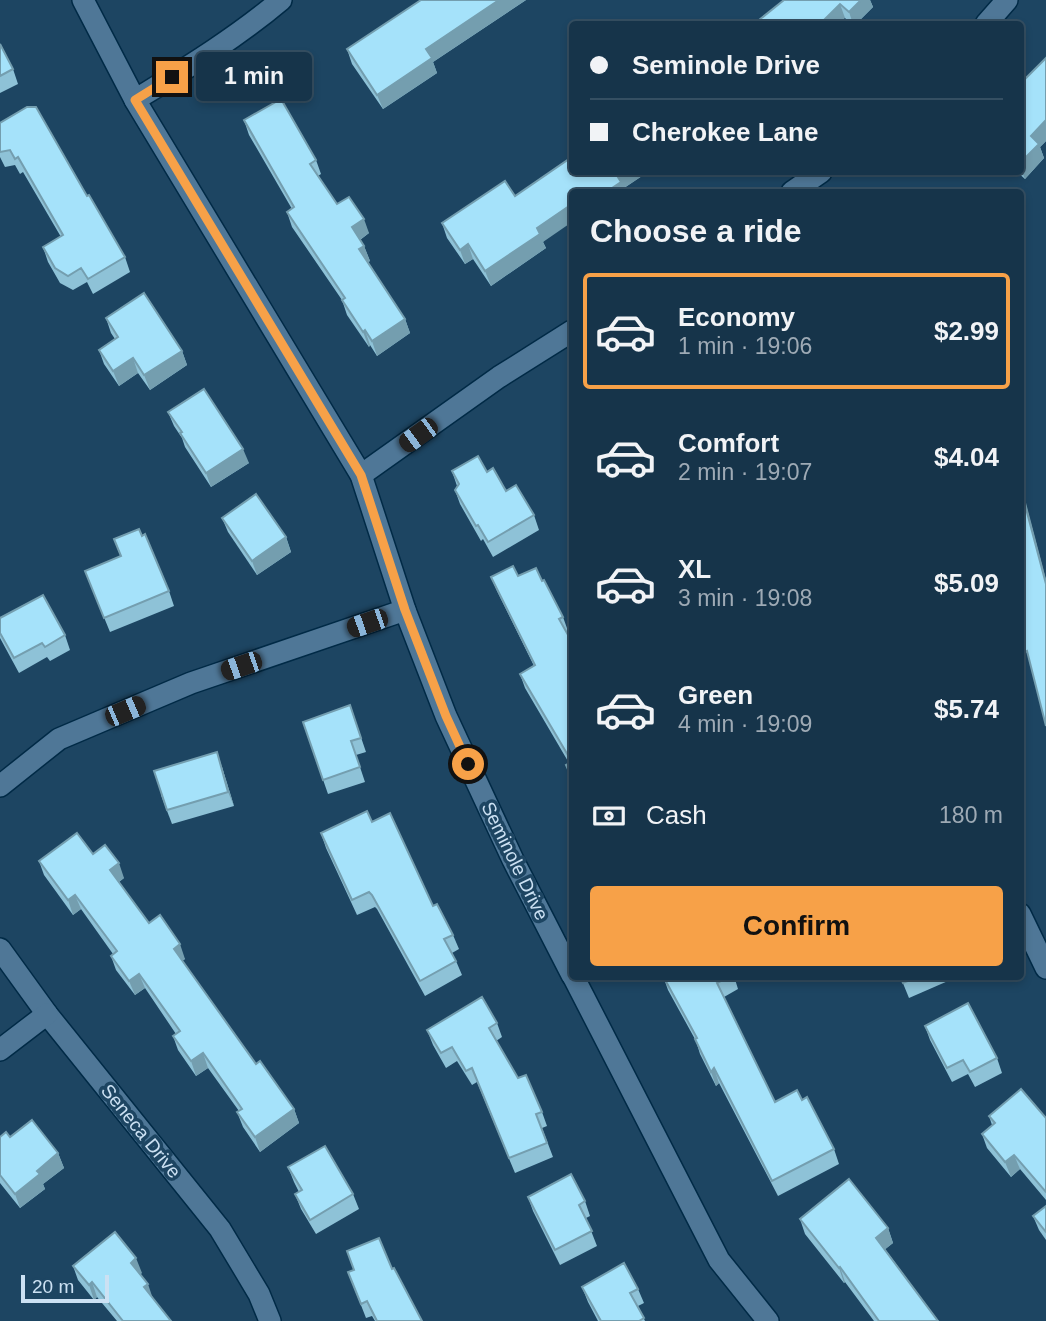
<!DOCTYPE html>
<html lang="en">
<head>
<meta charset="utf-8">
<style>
  :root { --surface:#16344a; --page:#233f54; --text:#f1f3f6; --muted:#9eaab5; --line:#354f62; --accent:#f7a148 }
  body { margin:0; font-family:Helvetica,sans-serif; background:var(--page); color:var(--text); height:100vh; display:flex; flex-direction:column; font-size:26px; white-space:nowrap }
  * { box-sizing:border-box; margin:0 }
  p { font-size:23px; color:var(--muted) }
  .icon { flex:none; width:38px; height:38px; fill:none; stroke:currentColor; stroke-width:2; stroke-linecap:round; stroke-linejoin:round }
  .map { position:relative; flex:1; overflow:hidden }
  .drawer { position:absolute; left:569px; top:189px; width:455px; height:791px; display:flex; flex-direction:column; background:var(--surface); border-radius:7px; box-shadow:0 4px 10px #0003,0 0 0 2px var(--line) }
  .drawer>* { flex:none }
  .hud { position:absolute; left:569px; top:21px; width:455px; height:154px; border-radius:7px; box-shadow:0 4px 10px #0003,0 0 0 2px var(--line); display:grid; align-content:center; height:154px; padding:0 21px; background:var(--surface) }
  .scale { position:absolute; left:21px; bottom:18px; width:88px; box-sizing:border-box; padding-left:7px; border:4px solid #cce1f3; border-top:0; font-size:19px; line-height:24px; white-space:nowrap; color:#cce1f3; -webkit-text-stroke:5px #1d4562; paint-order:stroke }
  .end { position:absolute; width:32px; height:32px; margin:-16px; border:9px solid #f7a148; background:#111; box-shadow:0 0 0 4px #111 }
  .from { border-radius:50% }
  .bubble { position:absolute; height:49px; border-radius:7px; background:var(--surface); box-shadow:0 4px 10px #0003,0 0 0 2px var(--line); font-size:23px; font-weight:700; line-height:49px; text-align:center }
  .car { position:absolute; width:21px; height:42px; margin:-21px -10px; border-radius:9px; box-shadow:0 0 5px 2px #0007; background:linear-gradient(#222 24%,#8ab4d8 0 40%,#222 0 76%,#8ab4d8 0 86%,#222 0) }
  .hud b { display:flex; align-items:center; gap:24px; height:66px; font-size:26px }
  .hud b+b { border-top:2px solid var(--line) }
  .hud i { width:18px; height:18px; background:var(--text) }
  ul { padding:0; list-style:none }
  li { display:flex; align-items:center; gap:21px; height:116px; margin:0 14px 10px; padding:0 7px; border:4px solid transparent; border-radius:7px }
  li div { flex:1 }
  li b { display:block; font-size:26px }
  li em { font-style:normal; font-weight:700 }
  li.current { border-color:var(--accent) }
  li>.icon { width:63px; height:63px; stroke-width:1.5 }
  h2 { padding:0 21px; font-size:32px; line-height:84px }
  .pay { display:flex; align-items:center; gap:18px; height:77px; padding:0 21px; font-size:26px }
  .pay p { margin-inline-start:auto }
  .button { display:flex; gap:14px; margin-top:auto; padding:14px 21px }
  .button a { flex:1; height:80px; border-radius:7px; background:var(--accent); color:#111; font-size:28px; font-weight:700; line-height:80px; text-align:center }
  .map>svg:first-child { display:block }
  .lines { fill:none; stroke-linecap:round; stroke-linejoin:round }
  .street-casing { stroke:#002a46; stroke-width:24 }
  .street { stroke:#4f7797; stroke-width:21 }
  .wall { fill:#8ec2d7 }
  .shaded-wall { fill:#749eaf }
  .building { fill:#a5e2fa; stroke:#749eaf; stroke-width:2 }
  .route { stroke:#f7a148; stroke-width:9 }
  .labels { text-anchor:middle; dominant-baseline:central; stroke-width:7; stroke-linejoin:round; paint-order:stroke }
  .street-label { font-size:19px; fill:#cce1f3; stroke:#1d4562 }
</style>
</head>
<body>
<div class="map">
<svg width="1046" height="1321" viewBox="0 0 1046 1321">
  <rect width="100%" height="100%" fill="#1d4562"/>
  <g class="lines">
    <defs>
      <g id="street">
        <polyline points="83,0 135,100 361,475 405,610 446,716 513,860 572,975"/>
        <polyline points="986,24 1007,0"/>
        <path d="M135,100c50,-31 101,-62 146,-100"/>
        <polyline points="792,192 821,172"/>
        <polyline points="361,475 499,377 572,331"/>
        <polyline points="0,786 59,739 191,683 405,610"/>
        <polyline points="1020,914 1046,968"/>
        <polyline points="0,949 47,1014 220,1229 259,1294 270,1321"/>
        <polyline points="573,976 719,1260 768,1321"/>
        <polyline points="0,1050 47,1014"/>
      </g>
    </defs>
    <use href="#street" class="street-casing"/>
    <use href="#street" class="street"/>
  </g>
  <g class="wall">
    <polygon points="421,0 526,0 433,62 437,73 383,109 352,64 347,49"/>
    <polygon points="784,0 870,0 873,7 856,24 851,24 845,18"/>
    <polygon points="0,44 13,69 18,84 0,93"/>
    <polygon points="1046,58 1046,141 1040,147 1044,158 1025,179 1017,172 1020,172 1020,84"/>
    <polygon points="244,120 316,160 321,174 318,176 337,204 369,233 360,240 364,246 370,261 368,262 405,319 410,333 377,356 370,345 369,347 347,315 342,300 292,227 287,212 292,209 249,135"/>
    <polygon points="0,123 87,196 125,257 130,272 93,294 87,282 73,290 60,283 48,262 43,247 61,237 23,172 20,174 15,165 5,167 0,157"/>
    <polygon points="572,172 648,172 624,188 572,192 543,242 546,248 491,286 473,259 465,264 447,238 442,223 515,196"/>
    <polygon points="106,318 182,351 187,365 150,390 138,373 119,386 104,364 99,350 115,339 111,333"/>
    <polygon points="168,412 249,463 211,487 185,447 182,438 174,426"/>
    <polygon points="452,471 487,472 534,515 539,530 493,557 483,539 481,541 460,504 455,490 457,486"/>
    <polygon points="222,518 286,537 291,552 257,575 228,532"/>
    <polygon points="114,539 169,591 174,606 110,632 85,571 121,556"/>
    <polygon points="518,576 542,581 563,617 568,631 567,632 572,642 572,782 566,765 569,763 525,688 520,674 534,666 497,591 491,577"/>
    <polygon points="0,618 65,635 70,650 50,661 47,657 19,673 0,638"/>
    <polygon points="350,705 366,752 356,755 365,782 328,794 303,722"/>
    <polygon points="222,767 234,806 172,824 161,795"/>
    <polygon points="372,822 453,935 459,949 452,953 456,961 462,975 425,996 377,909 375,907 357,915 326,848 321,833"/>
    <polygon points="93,854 124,878 119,882 149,923 185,959 182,961 256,1064 294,1109 299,1123 260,1152 243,1127 237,1112 239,1111 208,1068 196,1076 178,1050 173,1036 176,1034 145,988 135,995 116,970 111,956 113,954 81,909 73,915 44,875 39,861"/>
    <polygon points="663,976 734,976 738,989 724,997 775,1102 802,1100 834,1149 839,1164 778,1196 719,1083 716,1086 700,1054 696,1041 668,990"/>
    <polygon points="900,976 946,976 948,981 909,998"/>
    <polygon points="497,1023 502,1037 496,1041 518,1078 542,1112 547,1126 542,1128 553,1157 515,1173 477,1082 472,1085 457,1061 446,1068 433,1045 427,1030"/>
    <polygon points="925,1026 997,1058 1002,1073 975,1087 968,1074 952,1082 930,1040"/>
    <polygon points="989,1116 1046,1118 1046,1200 1020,1169 1011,1177 987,1148 982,1134 992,1125"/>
    <polygon points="0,1137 10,1137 58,1153 64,1168 43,1184 45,1189 20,1208 0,1183"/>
    <polygon points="288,1167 353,1194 359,1209 316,1234 301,1209 295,1194 299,1192 294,1182"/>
    <polygon points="528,1197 585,1201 590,1216 586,1218 597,1246 560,1265 533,1211"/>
    <polygon points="1046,1206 1046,1240 1039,1230 1033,1216"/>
    <polygon points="800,1219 888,1228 893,1243 885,1249 938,1321 874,1321 845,1282 844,1283 805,1234"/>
    <polygon points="73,1266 142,1273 140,1274 153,1299 171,1321 117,1321 97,1297 94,1300 78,1280"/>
    <polygon points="392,1269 422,1321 375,1321 372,1316 366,1318 348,1272 354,1270"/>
    <polygon points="582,1287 638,1289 644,1303 638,1306 645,1321 598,1321 588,1302"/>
  </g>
  <g class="shaded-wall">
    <polygon points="499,0 526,0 433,62 437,73 383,109 377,95 426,49"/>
    <polygon points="861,0 870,0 873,7 856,24 853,24 849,12"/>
    <polygon points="840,4 845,18 839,24 820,24"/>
    <polygon points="1046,120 1046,141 1040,147 1044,158 1025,179 1020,167 1020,163 1031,136"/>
    <polygon points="620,172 648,172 624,188 625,192 606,192 616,174"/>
    <polygon points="572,204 572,222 543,242 546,248 491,286 485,271 537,228"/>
    <polygon points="364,219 369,233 357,242 352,227"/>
    <polygon points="468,244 473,259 465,264 460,250"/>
    <polygon points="364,246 370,261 365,264 359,249"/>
    <polygon points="405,319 410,333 377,356 372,341"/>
    <polygon points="365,330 370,345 369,347 363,332"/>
    <polygon points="182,351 187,365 150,390 144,375"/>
    <polygon points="133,358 138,373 119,386 113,371"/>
    <polygon points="243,449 249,463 211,487 206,473"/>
    <polygon points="1020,480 1046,579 1046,584 1020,486"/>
    <polygon points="286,537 291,552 257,575 252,561"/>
    <polygon points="217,752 222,767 234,806 228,792"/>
    <polygon points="119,863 124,878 116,884 110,870"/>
    <polygon points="75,895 81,909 73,915 68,900"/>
    <polygon points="180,944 185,959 179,963 174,949"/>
    <polygon points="139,974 145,988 135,995 129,981"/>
    <polygon points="203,1053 208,1068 196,1076 191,1061"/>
    <polygon points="714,1068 719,1083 716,1086 711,1072"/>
    <polygon points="294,1109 299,1123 260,1152 255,1137"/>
    <polygon points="58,1153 64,1168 43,1184 45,1189 20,1208 15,1194 37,1171"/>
    <polygon points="1014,1155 1020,1169 1011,1177 1005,1162"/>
    <polygon points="888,1228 893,1243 882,1252 876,1238"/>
    <polygon points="136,1258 142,1273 136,1277 131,1263"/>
    <polygon points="840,1267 845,1282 844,1283 839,1268"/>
    <polygon points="92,1282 97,1297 94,1300 89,1285"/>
    <polygon points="148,1284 153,1299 144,1287"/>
  </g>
  <g class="building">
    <polygon points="421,0 499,0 426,49 432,58 377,95 347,49"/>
    <polygon points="784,0 861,0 849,12 840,4 820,24 754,24"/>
    <polygon points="0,44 13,69 0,76"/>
    <polygon points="1046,58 1046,120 1031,136 1039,144 1020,163 1020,84"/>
    <polygon points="281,99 316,160 310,164 337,204 349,197 364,219 352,227 364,246 359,249 405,319 372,341 365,330 363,332 342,300 345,298 287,212 294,207 244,120"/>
    <polygon points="27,107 36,107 87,196 89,195 125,257 88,279 81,268 68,276 55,268 43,247 63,235 18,157 15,159 10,150 0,152 0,123"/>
    <polygon points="572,157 572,172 620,172 616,174 621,182 606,192 592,192 591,191 589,192 572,192 572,204 537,228 540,234 485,271 468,244 460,250 442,223 505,181 515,196"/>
    <polygon points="144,293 182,351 144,375 133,358 113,371 99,350 118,337 106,318"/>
    <polygon points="204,389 243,449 206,473 180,433 182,432 168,412"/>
    <polygon points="478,456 487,472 493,468 506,491 516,485 534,515 488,542 478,525 476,526 455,490 459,484 452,471"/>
    <polygon points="1020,486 1046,584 1046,726 1027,651 1025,652 1020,633"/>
    <polygon points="256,494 286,537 252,561 222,518"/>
    <polygon points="139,529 142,536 145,534 169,591 104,618 85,571 121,556 114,539"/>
    <polygon points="513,566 518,576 536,568 542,581 544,580 563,617 559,619 572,642 572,778 566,765 572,762 520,674 535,665 491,577"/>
    <polygon points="43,595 65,635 45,647 42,643 14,658 0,633 0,618"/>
    <polygon points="350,705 361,738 351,741 360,767 323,780 303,722"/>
    <polygon points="217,752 228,792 167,810 154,771"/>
    <polygon points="367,811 372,822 390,813 433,906 437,904 453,935 444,939 456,961 420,981 372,895 369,892 352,900 321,833"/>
    <polygon points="77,833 93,854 105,845 119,863 110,870 149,923 160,915 180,944 174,949 256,1064 260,1061 294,1109 255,1137 237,1112 242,1109 203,1053 191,1061 173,1036 180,1031 139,974 129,981 111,956 117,951 75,895 68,900 39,861"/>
    <polygon points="663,976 730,976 717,983 775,1102 797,1090 802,1100 807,1097 834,1149 772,1181 714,1068 711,1072 695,1039 697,1038"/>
    <polygon points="900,976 920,976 903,983"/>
    <polygon points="482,997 497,1023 489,1028 518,1078 526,1075 542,1112 536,1114 547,1143 509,1158 472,1068 466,1071 452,1047 441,1053 427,1030"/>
    <polygon points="968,1003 997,1058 970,1072 963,1060 947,1068 925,1026"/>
    <polygon points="1021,1089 1046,1118 1046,1192 1014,1155 1005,1162 982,1134 995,1123 989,1116"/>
    <polygon points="32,1120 58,1153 37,1171 40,1174 15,1194 0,1175 0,1137 6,1132 10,1137"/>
    <polygon points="325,1146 353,1194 310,1220 295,1194 302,1190 288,1167"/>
    <polygon points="571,1174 585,1201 579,1205 592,1231 555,1250 528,1197"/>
    <polygon points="849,1179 888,1228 876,1238 938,1321 879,1321 840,1267 839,1268 800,1219"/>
    <polygon points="1046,1206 1046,1232 1033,1216"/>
    <polygon points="115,1232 136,1258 131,1263 148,1284 144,1287 171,1321 123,1321 92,1282 89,1285 73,1266"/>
    <polygon points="379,1238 392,1269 394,1268 422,1321 377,1321 367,1301 361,1304 348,1272 354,1270 347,1251"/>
    <polygon points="624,1263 638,1289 630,1293 644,1318 639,1321 601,1321 582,1287"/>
  </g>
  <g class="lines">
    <polyline class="route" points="172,77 135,100 361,475 405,610 446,716 468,764"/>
  </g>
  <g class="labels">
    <g class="street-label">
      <text transform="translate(515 861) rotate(64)">Seminole Drive</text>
      <text transform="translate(141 1131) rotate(51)">Seneca Drive</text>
    </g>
  </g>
</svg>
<div class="scale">20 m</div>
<i class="end from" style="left:468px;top:764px"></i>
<i class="end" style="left:172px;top:77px"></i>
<div class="bubble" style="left:196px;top:52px;width:116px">1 min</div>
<i class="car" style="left:418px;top:435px;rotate:234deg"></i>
<i class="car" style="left:367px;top:623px;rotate:251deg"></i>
<i class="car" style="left:241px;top:666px;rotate:251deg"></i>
<i class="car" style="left:125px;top:711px;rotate:67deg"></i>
<div class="hud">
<b><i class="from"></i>Seminole Drive</b>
<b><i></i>Cherokee Lane</b>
</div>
<section class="drawer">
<h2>Choose a ride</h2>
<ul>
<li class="current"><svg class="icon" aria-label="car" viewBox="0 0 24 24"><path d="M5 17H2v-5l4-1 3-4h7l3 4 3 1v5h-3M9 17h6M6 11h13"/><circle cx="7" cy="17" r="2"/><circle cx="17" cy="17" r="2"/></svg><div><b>Economy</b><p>1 min · 19:06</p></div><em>$2.99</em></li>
<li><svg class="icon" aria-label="car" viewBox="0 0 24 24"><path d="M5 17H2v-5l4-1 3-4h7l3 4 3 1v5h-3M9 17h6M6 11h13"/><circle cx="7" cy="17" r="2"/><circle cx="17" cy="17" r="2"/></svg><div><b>Comfort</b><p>2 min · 19:07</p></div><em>$4.04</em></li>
<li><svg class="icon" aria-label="car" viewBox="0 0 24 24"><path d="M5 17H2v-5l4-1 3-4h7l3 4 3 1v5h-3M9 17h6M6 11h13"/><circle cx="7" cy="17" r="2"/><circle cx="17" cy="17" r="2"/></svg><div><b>XL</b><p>3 min · 19:08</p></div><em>$5.09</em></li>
<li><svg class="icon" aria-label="car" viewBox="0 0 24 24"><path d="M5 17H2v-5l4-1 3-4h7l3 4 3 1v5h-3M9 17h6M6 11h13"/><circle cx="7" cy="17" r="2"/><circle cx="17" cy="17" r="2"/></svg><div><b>Green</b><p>4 min · 19:09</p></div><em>$5.74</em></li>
</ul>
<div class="pay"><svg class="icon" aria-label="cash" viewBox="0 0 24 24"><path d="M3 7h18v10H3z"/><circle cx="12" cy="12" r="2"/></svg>Cash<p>180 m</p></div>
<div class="button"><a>Confirm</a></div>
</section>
</div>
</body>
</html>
